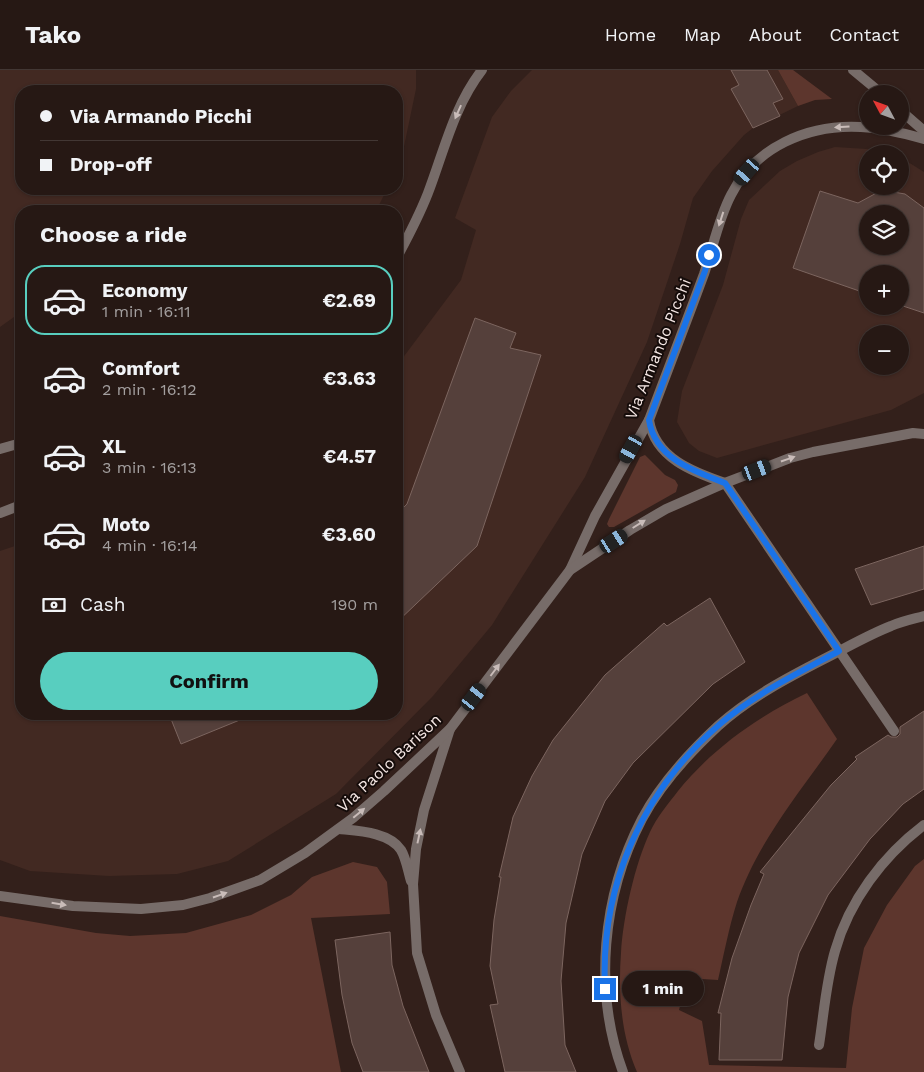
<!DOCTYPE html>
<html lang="en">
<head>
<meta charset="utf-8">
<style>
  :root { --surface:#261814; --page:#2e211d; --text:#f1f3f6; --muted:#a4a0a0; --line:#423734; --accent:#58cebf }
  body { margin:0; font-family:"Work Sans",sans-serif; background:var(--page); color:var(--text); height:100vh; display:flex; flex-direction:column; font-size:19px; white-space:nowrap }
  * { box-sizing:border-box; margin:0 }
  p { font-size:16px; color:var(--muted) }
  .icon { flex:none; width:28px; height:28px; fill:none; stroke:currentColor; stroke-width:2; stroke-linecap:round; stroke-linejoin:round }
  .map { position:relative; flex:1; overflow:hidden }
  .panel { position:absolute; left:15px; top:135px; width:388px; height:515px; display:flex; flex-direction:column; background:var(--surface); border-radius:20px; box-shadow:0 1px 4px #0004,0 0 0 1px var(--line) }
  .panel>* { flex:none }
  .top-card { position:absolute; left:15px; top:15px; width:388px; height:110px; border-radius:20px; box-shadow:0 1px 4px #0004,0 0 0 1px var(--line); display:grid; align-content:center; height:110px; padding:0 25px; background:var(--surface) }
  .needle { width:32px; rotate:311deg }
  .buttons { position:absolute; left:859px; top:15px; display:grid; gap:10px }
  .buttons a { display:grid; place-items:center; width:50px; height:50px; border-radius:50%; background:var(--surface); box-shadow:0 1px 4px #0004,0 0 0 1px var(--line); font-size:25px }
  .end { position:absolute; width:22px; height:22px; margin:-11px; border:6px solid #1a73e8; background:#fff; box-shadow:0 0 0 2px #fff }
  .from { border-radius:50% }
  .bubble { position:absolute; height:35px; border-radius:18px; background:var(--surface); box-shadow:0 1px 4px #0004,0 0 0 1px var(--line); font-size:16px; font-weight:700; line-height:35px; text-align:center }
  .car { position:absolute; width:15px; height:30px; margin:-15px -8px; border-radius:6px; box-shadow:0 0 4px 1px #0007; background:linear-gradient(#222 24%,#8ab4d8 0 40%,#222 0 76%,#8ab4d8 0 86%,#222 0) }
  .top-card b { display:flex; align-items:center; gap:18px; height:48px; font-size:19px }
  .top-card b+b { border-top:1px solid var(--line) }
  .top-card i { width:12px; height:12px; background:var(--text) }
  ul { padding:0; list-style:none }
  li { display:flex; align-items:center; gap:15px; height:70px; margin:0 10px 8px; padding:0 15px; border:2px solid transparent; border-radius:20px }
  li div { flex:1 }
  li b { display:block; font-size:19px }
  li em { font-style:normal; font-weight:700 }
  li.on { border-color:var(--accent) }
  li>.icon { width:45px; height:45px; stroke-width:1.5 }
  h2 { padding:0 25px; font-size:22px; line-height:60px }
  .pay { display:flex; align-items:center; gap:12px; height:55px; padding:0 25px; font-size:19px }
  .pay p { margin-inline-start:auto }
  .primary-button { display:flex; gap:10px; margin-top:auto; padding:10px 25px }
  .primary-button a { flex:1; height:58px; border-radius:30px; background:var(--accent); color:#111; font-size:20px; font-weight:700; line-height:58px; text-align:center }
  header { display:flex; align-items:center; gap:30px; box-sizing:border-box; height:70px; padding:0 25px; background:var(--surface); border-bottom:1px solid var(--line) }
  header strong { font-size:24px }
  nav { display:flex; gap:28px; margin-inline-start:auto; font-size:18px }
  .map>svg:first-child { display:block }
  .built { fill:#422922; fill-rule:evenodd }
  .green { fill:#5d362d }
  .building { fill:#55403b; stroke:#7c655f; fill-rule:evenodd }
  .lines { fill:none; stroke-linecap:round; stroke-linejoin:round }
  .service { stroke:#776c69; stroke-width:10 }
  .minor { stroke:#776c69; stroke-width:10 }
  .oneway { fill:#c9bcb9 }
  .route { stroke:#1a73e8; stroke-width:6 }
  .labels { text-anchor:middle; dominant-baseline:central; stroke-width:4; stroke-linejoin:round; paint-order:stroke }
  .street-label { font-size:16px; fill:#f5e7e4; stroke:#150c0a }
</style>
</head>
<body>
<header>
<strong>Tako</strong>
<nav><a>Home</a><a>Map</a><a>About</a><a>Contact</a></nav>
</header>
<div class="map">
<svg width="924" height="1002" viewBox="0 0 924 1002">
  <rect width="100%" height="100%" fill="#33201b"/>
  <g class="built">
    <polygon points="0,0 416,0 416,19 402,86 396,99 396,21 21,21 21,119 387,119 376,141 21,141 21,242 0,257"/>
    <polygon points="532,0 778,0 798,36 753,58 744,65 712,101 693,128 680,174 647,272 585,407 492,555 433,626 336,724 228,791 177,804 109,806 30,801 0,790 0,481 21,474 21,644 396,644 396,297 461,210 476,160 455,148 492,47 511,21"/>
    <path d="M835,77l47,3 9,4h-23v32h32v-29l24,15v221l-33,17 -174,48 -18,-7 -10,-8 -12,-21 5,-31 41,-106 18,-66 8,-19 31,-29 17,-10 21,-9zM868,144h32v32h-32zM868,204h32v32h-32zM868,264h32v32h-32z"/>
  </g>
  <g class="green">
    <polygon points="778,0 793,0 832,29 815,30 798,36"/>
    <polygon points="645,385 665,405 675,410 678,415 676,422 614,457 609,457 607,454 609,449 640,387"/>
    <path d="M807,623l30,46c-36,52 -79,102 -100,163 -8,25 -13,52 -19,78l-31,-2 -8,32 23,11 7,44 137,3 6,-60 12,-60 23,-43 28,-39 9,-7v213h-287c-16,-37 -19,-79 -16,-119 2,-36 14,-89 29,-121 7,-15 18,-28 28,-41 35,-43 79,-74 129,-98z"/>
    <polygon points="353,792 377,797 387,812 390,844 311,848 341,1002 0,1002 0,846 96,863 130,866 186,863 251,845 291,825 312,807"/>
  </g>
  <g class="building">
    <polygon points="731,0 767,0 783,29 773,33 780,46 753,58 731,19 739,15"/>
    <path d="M882,120l23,4 19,14v105l-24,-8v-31h-32v20l-75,-26 27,-77 38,12zM868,144h32v32h-32z"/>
    <polygon points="475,248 516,263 510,278 541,285 477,476 396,553 396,445 407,434"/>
    <polygon points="924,476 924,519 871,535 855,499"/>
    <polygon points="710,528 745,592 713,614 633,693 605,731 582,784 566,853 561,911 565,975 576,1002 505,1002 490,935 498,934 490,896 494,850 501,807 499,807 513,747 532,706 553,670 605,605 664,553 667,556"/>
    <polygon points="924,641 924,719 903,734 870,769 828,825 799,883 788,927 782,990 719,990 721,943 718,943 732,888 751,835 764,804 760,802 831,715 857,689 855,687 888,665 891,667 897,667 900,664 900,657"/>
    <polygon points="169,644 252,644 252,645 181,674"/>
    <polygon points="390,862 392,895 403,936 429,1002 363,1002 352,973 342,925 335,870"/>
  </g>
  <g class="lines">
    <g class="service">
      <polyline points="0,379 21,373"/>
      <polyline points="570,500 595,446 649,350"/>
      <polyline points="450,659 424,740 416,779 413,814 417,883 436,945 460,1002"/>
      <path d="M339,759c19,2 50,3 62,21 5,8 7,21 10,31"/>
      <path d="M819,975c5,-32 7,-63 16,-94 14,-50 48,-95 89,-126"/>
      <path d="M623,1002c-30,-81 -21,-176 19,-253 19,-36 47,-66 76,-93 31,-28 69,-48 106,-67 22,-11 44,-24 67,-33 11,-5 22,-7 33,-10"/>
    </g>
    <g class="minor">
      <polyline points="853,0 882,24"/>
      <polyline points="900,40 924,61"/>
      <path d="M396,189c12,-22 23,-43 32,-66 16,-42 26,-87 54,-123"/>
      <polyline points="0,443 21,435"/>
      <path d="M894,661l-169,-248c-32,-11 -70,-25 -76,-63 18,-48 37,-97 55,-146 9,-26 14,-54 27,-79 24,-48 77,-71 130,-68 21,1 42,6 63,12"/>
      <polyline points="0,826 73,836 141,839 183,835 210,828 260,810 305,783 353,748 384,721 450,659 570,500 630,460 666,439 725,413 790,388 813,382 913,363 924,364"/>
    </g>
  </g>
  <defs><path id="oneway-solid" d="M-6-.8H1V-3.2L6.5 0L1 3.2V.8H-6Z" transform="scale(1.25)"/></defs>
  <g class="oneway">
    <use href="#oneway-solid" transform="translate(458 42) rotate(114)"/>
    <use href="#oneway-solid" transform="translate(842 57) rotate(176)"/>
    <use href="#oneway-solid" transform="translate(721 149) rotate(108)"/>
    <use href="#oneway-solid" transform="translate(788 389) rotate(-19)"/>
    <use href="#oneway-solid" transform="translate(639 454) rotate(-32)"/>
    <use href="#oneway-solid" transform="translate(495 600) rotate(-53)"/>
    <use href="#oneway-solid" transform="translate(359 743) rotate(-40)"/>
    <use href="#oneway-solid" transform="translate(419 766) rotate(-78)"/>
    <use href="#oneway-solid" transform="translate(220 825) rotate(-19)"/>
    <use href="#oneway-solid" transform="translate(59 834) rotate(9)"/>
  </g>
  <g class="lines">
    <path class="route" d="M605,919c-5,-103 37,-198 115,-265 35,-30 78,-51 119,-73l-114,-168c-32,-12 -70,-25 -76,-63l56,-149 4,-16"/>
  </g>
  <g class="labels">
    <g class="street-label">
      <text transform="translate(658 279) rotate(-68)">Via Armando Picchi</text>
      <text transform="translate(389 693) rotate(-43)">Via Paolo Barison</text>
    </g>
  </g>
</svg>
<div class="buttons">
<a><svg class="needle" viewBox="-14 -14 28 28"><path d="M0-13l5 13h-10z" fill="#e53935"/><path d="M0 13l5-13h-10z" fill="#a4a0a0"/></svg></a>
<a><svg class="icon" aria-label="locate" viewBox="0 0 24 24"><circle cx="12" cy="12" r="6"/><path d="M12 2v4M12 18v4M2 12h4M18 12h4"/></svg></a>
<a><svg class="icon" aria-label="layers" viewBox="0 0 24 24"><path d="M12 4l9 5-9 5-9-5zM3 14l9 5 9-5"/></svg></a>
<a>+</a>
<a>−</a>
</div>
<i class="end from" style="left:709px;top:185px"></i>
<i class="end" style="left:605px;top:919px"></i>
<div class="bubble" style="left:622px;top:901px;width:82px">1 min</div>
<i class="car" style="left:747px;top:102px;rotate:221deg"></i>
<i class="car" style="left:631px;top:379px;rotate:209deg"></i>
<i class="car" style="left:757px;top:400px;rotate:69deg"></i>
<i class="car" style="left:614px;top:471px;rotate:57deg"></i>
<i class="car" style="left:474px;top:627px;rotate:37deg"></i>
<div class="top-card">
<b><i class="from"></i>Via Armando Picchi</b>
<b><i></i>Drop-off</b>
</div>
<section class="panel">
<h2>Choose a ride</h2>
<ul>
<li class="on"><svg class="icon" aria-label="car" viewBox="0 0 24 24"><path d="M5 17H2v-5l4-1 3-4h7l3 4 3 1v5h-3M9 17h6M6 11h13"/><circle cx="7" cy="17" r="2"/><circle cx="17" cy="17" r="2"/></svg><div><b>Economy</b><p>1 min · 16:11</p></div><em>€2.69</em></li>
<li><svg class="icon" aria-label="car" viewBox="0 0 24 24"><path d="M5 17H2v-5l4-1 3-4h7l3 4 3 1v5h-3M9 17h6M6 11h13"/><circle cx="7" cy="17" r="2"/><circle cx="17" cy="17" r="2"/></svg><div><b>Comfort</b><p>2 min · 16:12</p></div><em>€3.63</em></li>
<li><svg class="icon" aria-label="car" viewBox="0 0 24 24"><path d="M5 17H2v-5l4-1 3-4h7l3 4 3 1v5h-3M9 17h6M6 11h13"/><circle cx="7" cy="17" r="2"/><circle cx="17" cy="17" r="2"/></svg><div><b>XL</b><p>3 min · 16:13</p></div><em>€4.57</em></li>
<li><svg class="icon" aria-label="car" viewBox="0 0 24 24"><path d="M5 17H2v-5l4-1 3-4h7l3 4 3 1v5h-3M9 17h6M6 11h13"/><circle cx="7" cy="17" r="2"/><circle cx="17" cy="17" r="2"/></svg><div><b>Moto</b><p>4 min · 16:14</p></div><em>€3.60</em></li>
</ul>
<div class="pay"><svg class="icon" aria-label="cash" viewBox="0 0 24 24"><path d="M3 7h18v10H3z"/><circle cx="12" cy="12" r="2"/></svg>Cash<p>190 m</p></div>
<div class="primary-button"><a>Confirm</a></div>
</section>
</div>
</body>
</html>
